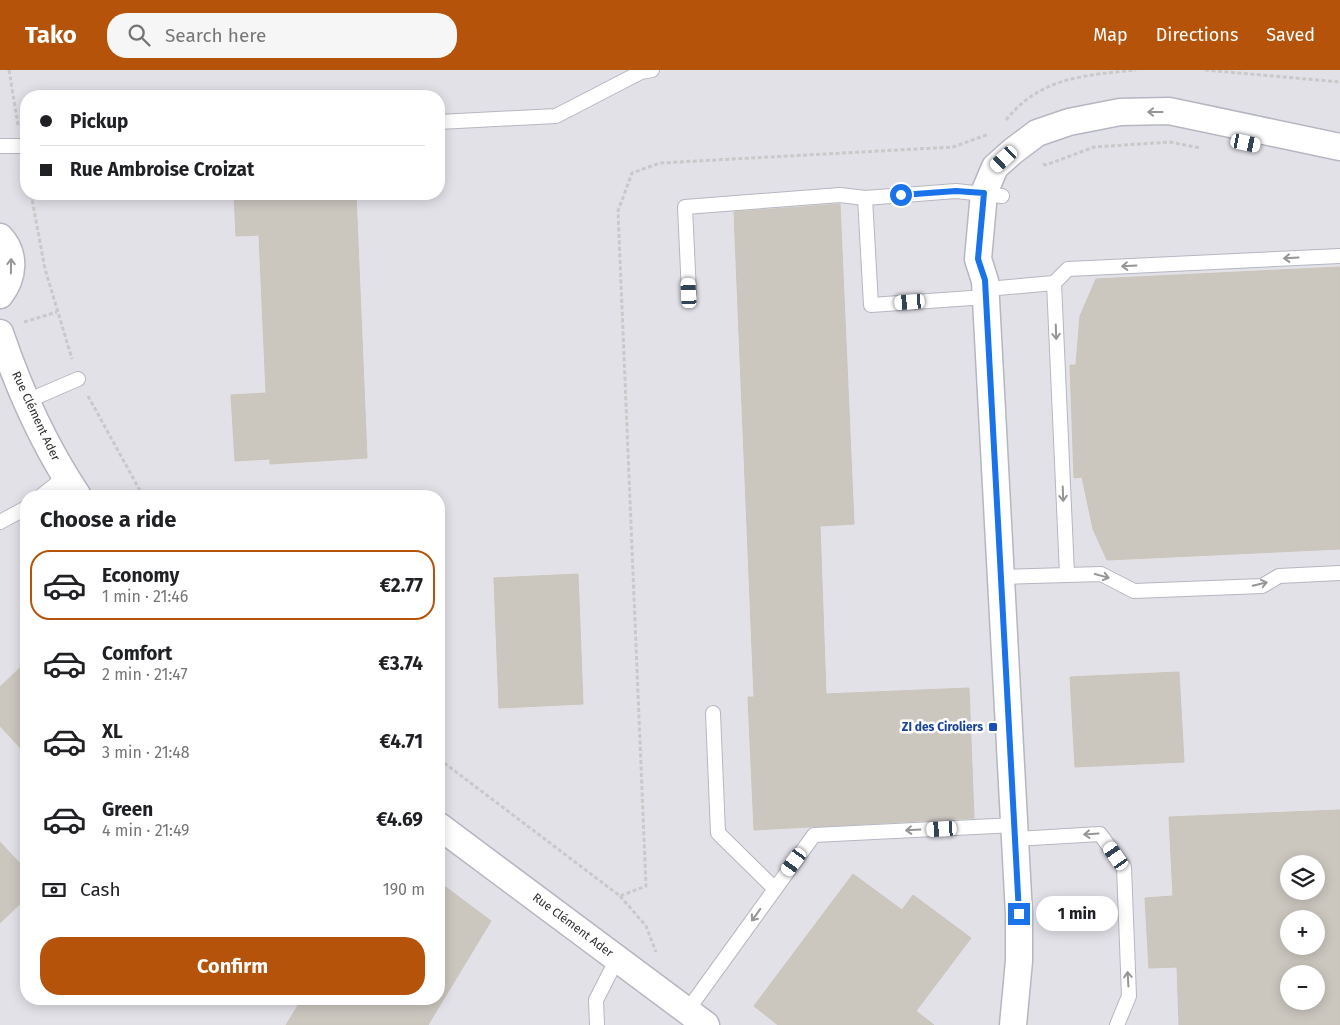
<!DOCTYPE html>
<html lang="en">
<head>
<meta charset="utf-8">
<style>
  :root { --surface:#fff; --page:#f6f6f6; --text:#202124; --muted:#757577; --line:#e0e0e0; --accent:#b45309 }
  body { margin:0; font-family:"Fira Sans",sans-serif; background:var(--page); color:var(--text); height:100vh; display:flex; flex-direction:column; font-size:19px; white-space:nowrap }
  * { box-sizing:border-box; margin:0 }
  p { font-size:16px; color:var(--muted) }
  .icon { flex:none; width:28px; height:28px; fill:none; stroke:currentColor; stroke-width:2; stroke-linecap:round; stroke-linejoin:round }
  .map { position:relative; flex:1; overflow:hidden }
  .details { position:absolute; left:20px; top:420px; width:425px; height:515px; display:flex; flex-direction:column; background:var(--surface); border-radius:20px; box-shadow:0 2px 12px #0003 }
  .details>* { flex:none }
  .banner { position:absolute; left:20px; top:20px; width:425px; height:110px; border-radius:20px; box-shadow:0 2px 12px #0003; display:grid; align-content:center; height:110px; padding:0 20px; background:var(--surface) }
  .tools { position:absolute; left:1280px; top:785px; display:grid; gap:10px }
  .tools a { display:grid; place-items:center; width:45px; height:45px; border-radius:50%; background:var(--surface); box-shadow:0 2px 12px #0003; font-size:25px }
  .end { position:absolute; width:22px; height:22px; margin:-11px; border:6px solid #1a73e8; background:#fff; box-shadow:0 0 0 2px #fff }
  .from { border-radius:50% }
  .bubble { position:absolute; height:35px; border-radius:18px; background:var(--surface); box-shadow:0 2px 12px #0003; font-size:16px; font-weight:700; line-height:35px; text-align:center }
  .car { position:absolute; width:15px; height:30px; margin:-15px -8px; border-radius:6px; box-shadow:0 0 4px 1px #0007; background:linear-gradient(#fff 24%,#345 0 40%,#fff 0 76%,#345 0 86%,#fff 0) }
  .banner b { display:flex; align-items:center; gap:18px; height:48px; font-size:19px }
  .banner b+b { border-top:1px solid var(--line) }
  .banner i { width:12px; height:12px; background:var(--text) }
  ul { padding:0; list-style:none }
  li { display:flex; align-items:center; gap:15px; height:70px; margin:0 10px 8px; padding:0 10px; border:2px solid transparent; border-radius:20px }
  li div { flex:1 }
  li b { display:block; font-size:19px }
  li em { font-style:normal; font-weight:700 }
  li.active { border-color:var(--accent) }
  li>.icon { width:45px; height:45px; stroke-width:1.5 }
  h2 { padding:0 20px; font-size:22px; line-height:60px }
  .pay { display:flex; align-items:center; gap:12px; height:55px; padding:0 20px; font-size:19px }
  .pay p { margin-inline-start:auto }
  .action { display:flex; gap:10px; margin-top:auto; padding:10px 20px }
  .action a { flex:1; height:58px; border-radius:20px; background:var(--accent); color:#fff; font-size:20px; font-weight:700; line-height:58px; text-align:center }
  header { display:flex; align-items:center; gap:30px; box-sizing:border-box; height:70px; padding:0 25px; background:var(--accent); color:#fff }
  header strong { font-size:24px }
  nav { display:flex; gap:28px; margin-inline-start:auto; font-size:18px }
  .search { width:350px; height:45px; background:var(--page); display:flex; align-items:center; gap:12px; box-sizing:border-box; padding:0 18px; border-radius:20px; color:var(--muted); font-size:19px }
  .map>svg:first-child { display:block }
  .industrial { fill:#e3e1e8; fill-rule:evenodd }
  .building { fill:#cbc7bf; stroke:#cbc5ba; fill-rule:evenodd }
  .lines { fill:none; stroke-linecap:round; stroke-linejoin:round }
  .lane-casing { stroke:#b4b7c1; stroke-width:16 }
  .street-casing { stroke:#b4b7c1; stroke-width:29 }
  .path { stroke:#c9c9c9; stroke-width:3; stroke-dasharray:4 2.5; stroke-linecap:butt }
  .lane { stroke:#fff; stroke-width:14 }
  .street { stroke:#fff; stroke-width:26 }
  .oneway { stroke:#969696 }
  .route { stroke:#1a73e8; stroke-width:6 }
  .transit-dot { fill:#1a4fb4; stroke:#fff; stroke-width:2 }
  .labels { text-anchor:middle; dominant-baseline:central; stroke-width:5; stroke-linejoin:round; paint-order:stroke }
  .street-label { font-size:12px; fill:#2e2e2e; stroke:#fff }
  .transit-label { font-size:12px; font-weight:bold; fill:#164399; stroke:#fff; text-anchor:end }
</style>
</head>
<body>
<header>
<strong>Tako</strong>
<div class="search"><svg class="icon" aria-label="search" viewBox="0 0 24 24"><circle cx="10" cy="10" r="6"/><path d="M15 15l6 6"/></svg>Search here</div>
<nav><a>Map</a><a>Directions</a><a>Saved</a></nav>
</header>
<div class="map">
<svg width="1340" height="955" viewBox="0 0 1340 955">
  <rect width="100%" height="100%" fill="#efe9e1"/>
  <path class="industrial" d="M0,0h1340v955h-1340zM26,26h413v98h-413zM26,426h413v503h-413zM1289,794h27v27h-27zM1289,849h27v27h-27zM1289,904h27v27h-27z"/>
  <g class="building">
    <polygon points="234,124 356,124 367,388 270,394 270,389 235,391 231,325 266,323 259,165 236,166"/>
    <polygon points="840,134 854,454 820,456 826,624 969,618 974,748 754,760 748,627 754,627 734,142"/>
    <polygon points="1340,197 1340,479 1107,490 1093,459 1082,407 1074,408 1070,295 1076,295 1080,246 1096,209"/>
    <polygon points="578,504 583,634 499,638 494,508"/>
    <polygon points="26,592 26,684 0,656 0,617"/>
    <polygon points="1179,602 1184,692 1075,697 1070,607"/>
    <path d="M1340,740v215h-161l-2,-58 -28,1 -4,-70 28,-2 -4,-79zM1289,794h27v27h-27zM1289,849h27v27h-27zM1289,904h27v27h-27z"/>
    <polygon points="0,772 26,800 26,828 0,853"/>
    <polygon points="853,804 902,840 913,825 971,868 916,941 934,955 778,955 754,936"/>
    <polygon points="439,812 491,851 428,955 286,955 302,929 439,929"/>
  </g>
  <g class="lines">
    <defs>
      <g id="lane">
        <polyline points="439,52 556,46 641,2 652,0"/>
        <polyline points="0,76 26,76"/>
        <polyline points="865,128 871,235 986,227"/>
        <polyline points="1054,213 1067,504"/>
        <polyline points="986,219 1054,213 1068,199 1340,186"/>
        <polyline points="689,223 685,137 840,125 865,128 956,121 1002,126"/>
        <polyline points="27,331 78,309"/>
        <polyline points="41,426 65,407"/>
        <polyline points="0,452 26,438"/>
        <polyline points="1001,507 1101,504 1134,521 1262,516 1279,506 1340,503"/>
        <polyline points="713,643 718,763 775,819"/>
        <polyline points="1015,769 1100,764 1124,797 1129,926 1117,955"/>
        <polyline points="687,941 814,765 1015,755"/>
        <polyline points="597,955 596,930 617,889"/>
      </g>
      <g id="street">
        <path d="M0,167c16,17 14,40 0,58"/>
        <path d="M0,263c19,56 45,114 78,163"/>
        <polyline points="439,756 706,955"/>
        <polyline points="1013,955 1019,891 1019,844 985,211 978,189 984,123 995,97 1013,81 1037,63 1069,52 1120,42 1169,41 1340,77"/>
      </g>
    </defs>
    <use href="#lane" class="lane-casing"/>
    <use href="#street" class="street-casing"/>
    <g class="path">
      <polyline points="9,0 18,55"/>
      <polyline points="1205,0 1340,12"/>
      <path d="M1006,50c34,-43 80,-45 130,-50"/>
      <polyline points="1043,94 1046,95 1094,77 1170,72 1200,78"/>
      <polyline points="31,124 45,199 72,289"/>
      <polyline points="24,252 57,242"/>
      <polyline points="88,326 143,426"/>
      <polyline points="439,689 620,826 646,816 618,141 632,103 660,93 953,77 989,64"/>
      <polyline points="620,826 646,856 656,882"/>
    </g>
    <use href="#lane" class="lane"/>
    <use href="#street" class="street"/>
  </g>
  <defs><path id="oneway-shaft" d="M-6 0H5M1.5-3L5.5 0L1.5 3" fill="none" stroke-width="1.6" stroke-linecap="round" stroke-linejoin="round" transform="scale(1.25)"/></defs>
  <g class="oneway">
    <use href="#oneway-shaft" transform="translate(1155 42) rotate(180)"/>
    <use href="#oneway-shaft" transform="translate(1291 188) rotate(177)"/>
    <use href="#oneway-shaft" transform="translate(11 196) rotate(-89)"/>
    <use href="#oneway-shaft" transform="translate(1129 196) rotate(177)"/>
    <use href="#oneway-shaft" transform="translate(1056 262) rotate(88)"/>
    <use href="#oneway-shaft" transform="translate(1063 424) rotate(88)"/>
    <use href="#oneway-shaft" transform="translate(1102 506) rotate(15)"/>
    <use href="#oneway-shaft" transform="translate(1260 514) rotate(-14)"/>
    <use href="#oneway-shaft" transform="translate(913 760) rotate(177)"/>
    <use href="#oneway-shaft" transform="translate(1091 764) rotate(176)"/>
    <use href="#oneway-shaft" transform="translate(756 845) rotate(126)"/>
    <use href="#oneway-shaft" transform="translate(1128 909) rotate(-93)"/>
  </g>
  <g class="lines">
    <polyline class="route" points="901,125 956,121 984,123 978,189 985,210 1019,844"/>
  </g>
  <rect class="transit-dot" x="988" y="652" width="10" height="10" rx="2.5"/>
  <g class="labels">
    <g class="street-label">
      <text transform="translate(36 346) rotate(65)">Rue Clément Ader</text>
      <text transform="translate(573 855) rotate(37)">Rue Clément Ader</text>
    </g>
    <g class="transit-label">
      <text x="983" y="657">ZI des Ciroliers</text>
    </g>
  </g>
</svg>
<div class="tools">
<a><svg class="icon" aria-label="layers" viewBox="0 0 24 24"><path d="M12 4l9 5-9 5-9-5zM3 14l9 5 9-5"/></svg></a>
<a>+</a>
<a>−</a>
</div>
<i class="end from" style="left:901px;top:125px"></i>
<i class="end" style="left:1019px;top:844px"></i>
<div class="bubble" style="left:1036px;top:826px;width:82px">1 min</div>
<i class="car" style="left:1246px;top:73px;rotate:102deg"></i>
<i class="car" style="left:1004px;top:89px;rotate:227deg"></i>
<i class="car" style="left:689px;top:223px;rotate:357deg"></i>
<i class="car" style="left:910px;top:232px;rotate:266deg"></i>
<i class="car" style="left:942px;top:759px;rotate:267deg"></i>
<i class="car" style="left:1116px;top:786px;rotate:325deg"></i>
<i class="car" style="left:794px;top:792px;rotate:216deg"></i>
<div class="banner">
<b><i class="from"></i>Pickup</b>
<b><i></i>Rue Ambroise Croizat</b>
</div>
<section class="details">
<h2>Choose a ride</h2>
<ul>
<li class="active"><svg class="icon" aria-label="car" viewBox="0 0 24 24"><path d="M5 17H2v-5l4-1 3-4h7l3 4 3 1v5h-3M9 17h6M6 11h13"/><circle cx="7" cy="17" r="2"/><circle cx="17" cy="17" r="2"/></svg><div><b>Economy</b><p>1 min · 21:46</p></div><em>€2.77</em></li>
<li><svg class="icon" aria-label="car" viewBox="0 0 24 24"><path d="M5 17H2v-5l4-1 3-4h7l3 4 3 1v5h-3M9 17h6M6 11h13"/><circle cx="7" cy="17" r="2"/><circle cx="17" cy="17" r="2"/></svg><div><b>Comfort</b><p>2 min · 21:47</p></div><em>€3.74</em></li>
<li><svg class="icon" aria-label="car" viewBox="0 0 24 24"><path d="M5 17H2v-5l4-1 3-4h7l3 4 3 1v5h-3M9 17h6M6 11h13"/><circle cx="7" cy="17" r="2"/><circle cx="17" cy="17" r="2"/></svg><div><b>XL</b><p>3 min · 21:48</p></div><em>€4.71</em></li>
<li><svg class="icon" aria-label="car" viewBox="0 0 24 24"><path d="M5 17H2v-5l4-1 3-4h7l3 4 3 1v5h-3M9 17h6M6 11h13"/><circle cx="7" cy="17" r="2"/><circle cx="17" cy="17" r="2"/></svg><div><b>Green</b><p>4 min · 21:49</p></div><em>€4.69</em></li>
</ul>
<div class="pay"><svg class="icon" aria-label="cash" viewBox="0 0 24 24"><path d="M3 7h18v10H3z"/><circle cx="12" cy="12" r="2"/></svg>Cash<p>190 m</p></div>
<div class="action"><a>Confirm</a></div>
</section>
</div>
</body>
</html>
